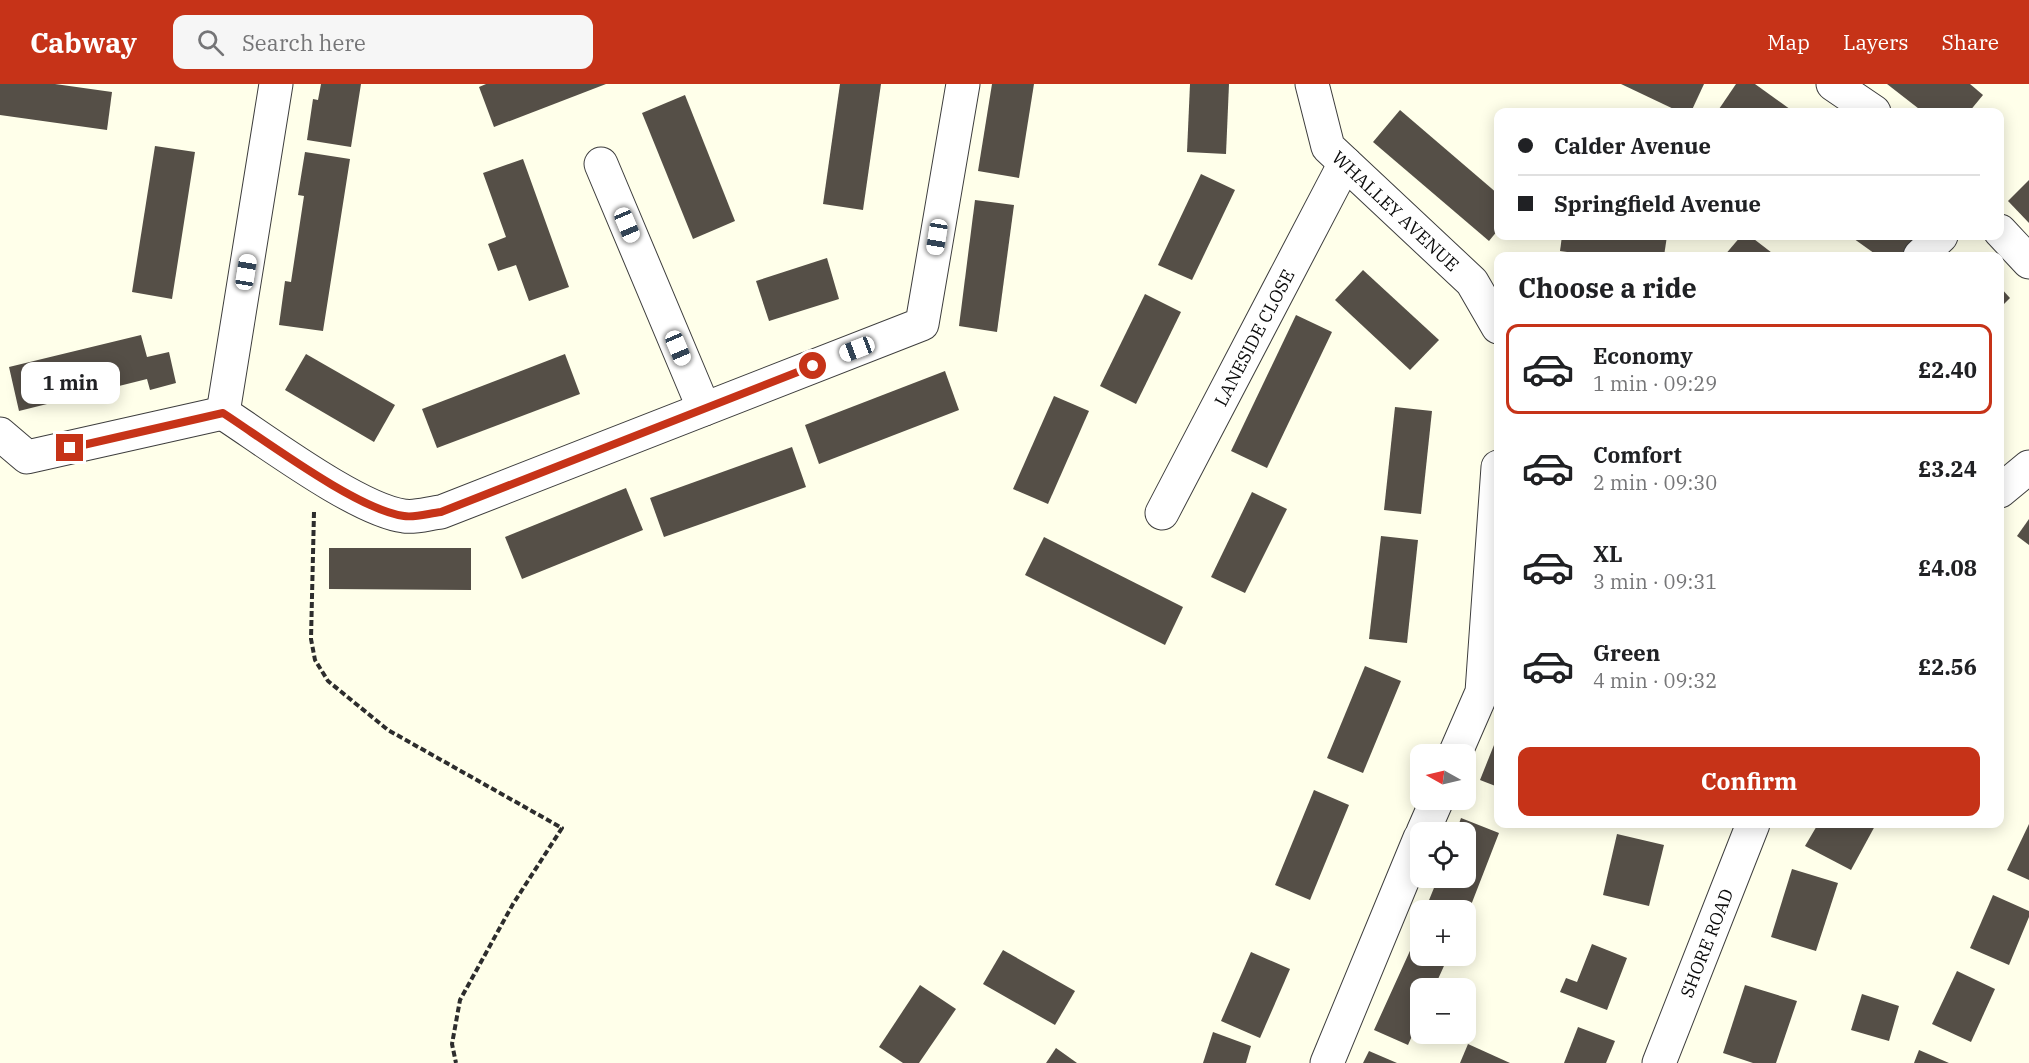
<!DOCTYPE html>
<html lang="en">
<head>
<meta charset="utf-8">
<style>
  :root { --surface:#fff; --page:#f6f6f6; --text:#202124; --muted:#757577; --line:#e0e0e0; --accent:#c63318 }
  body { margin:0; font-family:"IBM Plex Serif",serif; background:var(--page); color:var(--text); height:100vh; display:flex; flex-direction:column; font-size:22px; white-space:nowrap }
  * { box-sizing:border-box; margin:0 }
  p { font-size:20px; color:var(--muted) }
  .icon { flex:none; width:33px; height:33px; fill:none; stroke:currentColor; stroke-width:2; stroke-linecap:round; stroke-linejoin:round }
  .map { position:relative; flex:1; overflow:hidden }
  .drawer { position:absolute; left:1494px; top:168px; width:510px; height:576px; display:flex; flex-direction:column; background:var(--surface); border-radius:12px; box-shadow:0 3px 15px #0003 }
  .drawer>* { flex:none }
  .hud { position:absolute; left:1494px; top:24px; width:510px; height:132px; border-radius:12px; box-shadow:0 3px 15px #0003; display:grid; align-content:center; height:132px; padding:0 24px; background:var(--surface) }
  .needle { width:39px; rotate:278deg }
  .controls { position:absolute; left:1410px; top:660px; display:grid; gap:12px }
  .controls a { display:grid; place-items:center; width:66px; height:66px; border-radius:12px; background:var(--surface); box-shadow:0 3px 15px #0003; font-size:30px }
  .end { position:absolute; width:27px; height:27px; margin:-14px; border:8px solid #c63318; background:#fff; box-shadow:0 0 0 3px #fff }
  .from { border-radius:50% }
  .bubble { position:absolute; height:42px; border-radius:12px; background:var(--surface); box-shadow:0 3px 15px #0003; font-size:20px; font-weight:700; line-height:42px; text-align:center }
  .car { position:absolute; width:18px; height:36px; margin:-18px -9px; border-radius:8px; box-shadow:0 0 4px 2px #0007; background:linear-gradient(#fff 24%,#345 0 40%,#fff 0 76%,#345 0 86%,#fff 0) }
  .hud b { display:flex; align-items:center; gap:21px; height:57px; font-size:22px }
  .hud b+b { border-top:2px solid var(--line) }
  .hud i { width:15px; height:15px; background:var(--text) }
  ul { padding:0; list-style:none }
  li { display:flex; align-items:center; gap:18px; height:90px; margin:0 12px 9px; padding:0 12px; border:3px solid transparent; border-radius:12px }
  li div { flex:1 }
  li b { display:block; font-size:22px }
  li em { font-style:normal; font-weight:700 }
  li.on { border-color:var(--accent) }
  li>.icon { width:54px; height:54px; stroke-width:1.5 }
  h2 { padding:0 24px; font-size:27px; line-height:72px }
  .primary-button { display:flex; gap:12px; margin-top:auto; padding:12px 24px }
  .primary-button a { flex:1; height:69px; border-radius:12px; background:var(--accent); color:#fff; font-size:24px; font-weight:700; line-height:69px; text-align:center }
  header { display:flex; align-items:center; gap:36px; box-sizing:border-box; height:84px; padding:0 30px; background:var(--accent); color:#fff }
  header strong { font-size:28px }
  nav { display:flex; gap:33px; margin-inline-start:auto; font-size:21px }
  .search { width:420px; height:54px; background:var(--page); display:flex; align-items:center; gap:15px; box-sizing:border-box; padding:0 21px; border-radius:12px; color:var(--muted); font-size:22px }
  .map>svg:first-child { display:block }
  .building { fill:#554f47 }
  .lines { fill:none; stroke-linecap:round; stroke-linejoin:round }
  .street-casing { stroke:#3e3e3e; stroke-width:35 }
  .path { stroke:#2d2d2d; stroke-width:4; stroke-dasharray:6 3; stroke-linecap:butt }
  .street { stroke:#fff; stroke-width:33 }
  .route { stroke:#c63318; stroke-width:8 }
  .labels { text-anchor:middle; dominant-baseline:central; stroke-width:6; stroke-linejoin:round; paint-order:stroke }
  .street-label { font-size:18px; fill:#0b0b0b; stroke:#fff }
</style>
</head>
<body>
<header>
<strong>Cabway</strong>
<div class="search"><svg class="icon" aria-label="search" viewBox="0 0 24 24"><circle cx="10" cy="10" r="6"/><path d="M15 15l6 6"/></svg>Search here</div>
<nav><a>Map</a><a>Layers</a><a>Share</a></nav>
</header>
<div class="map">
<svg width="2029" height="979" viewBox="0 0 2029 979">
  <rect width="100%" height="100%" fill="#ffffea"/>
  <g class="building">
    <polygon points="0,0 55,0 112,8 107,46 0,31"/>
    <polygon points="321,0 361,0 351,63 307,56 313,15 318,16"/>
    <polygon points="486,0 606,0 494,43 479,3"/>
    <polygon points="840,0 881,0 863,126 823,120"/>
    <polygon points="992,0 1034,0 1019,94 978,87"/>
    <polygon points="1190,0 1229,0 1226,70 1187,68"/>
    <polygon points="1621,0 1704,0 1691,28 1680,28"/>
    <polygon points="1736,0 1755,0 1794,28 1717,28"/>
    <polygon points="1887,0 1970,0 1983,11 1969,28 1923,28"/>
    <polygon points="685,11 735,137 693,155 642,29"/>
    <polygon points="1400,26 1498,110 1498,146 1489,157 1373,58"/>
    <polygon points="155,62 195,68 172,215 132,208"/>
    <polygon points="305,68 350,75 323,247 279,241 285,197 291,198 304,112 298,111"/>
    <polygon points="523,75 569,203 529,217 516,181 498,187 488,160 506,153 483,89"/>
    <polygon points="1201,90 1235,106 1192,196 1158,181"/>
    <polygon points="2029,96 2029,139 2008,117"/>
    <polygon points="975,116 1014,121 997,248 959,242"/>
    <polygon points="1562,152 1667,152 1664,172 1596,172 1560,167"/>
    <polygon points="1741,152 1750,152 1776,172 1724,172"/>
    <polygon points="1850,152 1919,152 1903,172 1878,172"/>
    <polygon points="827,174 839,215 769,237 756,197"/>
    <polygon points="1363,186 1439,256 1410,286 1335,216"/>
    <polygon points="2000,203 2010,214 2000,224"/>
    <polygon points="1145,210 1181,228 1136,320 1100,302"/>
    <polygon points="1296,231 1332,248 1267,384 1231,367"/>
    <polygon points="141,251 147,273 169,268 176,299 150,306 147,295 19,327 9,283"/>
    <polygon points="306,270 395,321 374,358 285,306"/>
    <polygon points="565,270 580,310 437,364 422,325"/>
    <polygon points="945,287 959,326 819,380 805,341"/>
    <polygon points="1054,312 1089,327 1048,420 1013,405"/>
    <polygon points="1395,323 1432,327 1421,430 1384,426"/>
    <polygon points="792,363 806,403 664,453 650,414"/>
    <polygon points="626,404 643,446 522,495 505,453"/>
    <polygon points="1252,408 1287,425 1245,509 1211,493"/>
    <polygon points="2029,435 2029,461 2017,452"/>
    <polygon points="1381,452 1418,456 1407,559 1369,555"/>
    <polygon points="1044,453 1183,523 1165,561 1025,491"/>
    <polygon points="329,464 471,464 471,506 329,505"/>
    <polygon points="1365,582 1401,597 1363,689 1327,674"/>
    <polygon points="1498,651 1498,703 1480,696"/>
    <polygon points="1314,706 1349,721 1310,816 1275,801"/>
    <polygon points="1461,734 1499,749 1466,834 1466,826 1425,826 1438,794 1466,794 1466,748 1456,748"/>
    <polygon points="1818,740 1876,740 1851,786 1805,762"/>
    <polygon points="2029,740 2029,796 2007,786"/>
    <polygon points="1617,750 1664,761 1649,822 1603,811"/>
    <polygon points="1792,785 1838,799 1816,867 1771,853"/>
    <polygon points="1993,811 2029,827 2029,833 2009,881 1970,864"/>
    <polygon points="1414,858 1420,861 1420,872 1448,873 1434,904 1420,904 1420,934 1408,961 1374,946"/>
    <polygon points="1592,860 1627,874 1607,926 1560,908 1566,894 1577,898"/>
    <polygon points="1003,866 1075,907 1055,941 983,900"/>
    <polygon points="1251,868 1290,885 1260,954 1221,937"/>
    <polygon points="1957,887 1995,905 1971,958 1932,940"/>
    <polygon points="920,901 956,925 919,979 903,979 879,963"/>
    <polygon points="1745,901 1797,917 1776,979 1753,979 1723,969"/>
    <polygon points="1862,910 1899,922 1889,957 1851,946"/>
    <polygon points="1578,943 1615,957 1606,979 1564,979"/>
    <polygon points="1213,948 1251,962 1246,979 1203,979"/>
    <polygon points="1468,960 1510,979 1460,979"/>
    <polygon points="1056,964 1077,979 1046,979"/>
    <polygon points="1919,966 1949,979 1914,979"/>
    <polygon points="1369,967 1397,979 1363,979"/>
  </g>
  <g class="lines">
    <defs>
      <g id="street">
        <path id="s1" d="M1312,0l16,63 144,135 26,45"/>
        <polyline points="1833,0 1874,28"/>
        <polyline points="601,80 704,325"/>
        <polyline points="2000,147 2029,178"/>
        <polyline points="1920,172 1941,152"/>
        <path d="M223,329c43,28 135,97 181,103 11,2 26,-3 37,-4l481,-188 41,-240"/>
        <polyline points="223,329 276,0"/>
        <polyline points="0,350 27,373 223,329"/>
        <polyline points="2000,407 2029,383"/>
        <path id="s2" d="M1162,429l183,-350"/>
        <polyline points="1455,670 1482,608 1498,383"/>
        <polyline points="1423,748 1437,716"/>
        <polyline points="1327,979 1420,754"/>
        <path id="s3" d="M1659,979l94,-239"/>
      </g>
    </defs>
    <use href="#street" class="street-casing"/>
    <polyline class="path" points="314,428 311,555 315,576 328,597 388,646 562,744 513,820 460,916 452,960 456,979"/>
    <use href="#street" class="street"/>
  </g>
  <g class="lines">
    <path class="route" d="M70,364l153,-35c43,28 135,97 181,103 11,2 26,-3 37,-4l372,-146"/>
  </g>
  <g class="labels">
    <g class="street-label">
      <text stroke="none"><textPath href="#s1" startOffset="158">WHALLEY AVENUE</textPath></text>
      <text stroke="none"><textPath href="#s2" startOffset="198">LANESIDE CLOSE</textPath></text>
      <text stroke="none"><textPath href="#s3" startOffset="129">SHORE ROAD</textPath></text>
    </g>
  </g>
</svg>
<div class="controls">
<a><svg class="needle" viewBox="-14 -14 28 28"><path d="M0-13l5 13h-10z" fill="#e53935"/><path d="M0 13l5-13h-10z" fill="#757577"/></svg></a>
<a><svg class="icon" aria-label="locate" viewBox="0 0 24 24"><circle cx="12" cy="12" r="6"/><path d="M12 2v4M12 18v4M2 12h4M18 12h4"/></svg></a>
<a>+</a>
<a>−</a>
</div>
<i class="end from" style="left:813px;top:282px"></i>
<i class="end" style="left:70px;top:364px"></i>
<div class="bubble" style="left:21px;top:278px;width:99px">1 min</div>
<i class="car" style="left:627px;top:141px;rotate:157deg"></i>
<i class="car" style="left:937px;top:153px;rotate:189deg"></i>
<i class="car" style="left:246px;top:188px;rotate:9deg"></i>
<i class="car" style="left:678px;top:264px;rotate:157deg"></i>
<i class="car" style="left:857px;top:265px;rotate:249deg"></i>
<div class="hud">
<b><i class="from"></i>Calder Avenue</b>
<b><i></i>Springfield Avenue</b>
</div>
<section class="drawer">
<h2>Choose a ride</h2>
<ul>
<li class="on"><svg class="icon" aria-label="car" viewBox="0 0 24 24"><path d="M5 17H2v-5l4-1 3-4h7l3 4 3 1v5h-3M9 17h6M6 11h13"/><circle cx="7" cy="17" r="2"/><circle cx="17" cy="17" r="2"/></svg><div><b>Economy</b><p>1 min · 09:29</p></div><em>£2.40</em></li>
<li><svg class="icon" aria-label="car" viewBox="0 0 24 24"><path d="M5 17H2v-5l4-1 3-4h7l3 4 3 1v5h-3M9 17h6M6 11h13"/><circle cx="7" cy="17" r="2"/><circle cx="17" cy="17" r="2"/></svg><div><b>Comfort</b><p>2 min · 09:30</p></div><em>£3.24</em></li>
<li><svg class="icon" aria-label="car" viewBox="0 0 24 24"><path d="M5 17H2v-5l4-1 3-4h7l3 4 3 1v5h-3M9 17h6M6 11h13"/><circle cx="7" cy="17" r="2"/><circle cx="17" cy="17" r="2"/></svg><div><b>XL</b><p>3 min · 09:31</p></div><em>£4.08</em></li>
<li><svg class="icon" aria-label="car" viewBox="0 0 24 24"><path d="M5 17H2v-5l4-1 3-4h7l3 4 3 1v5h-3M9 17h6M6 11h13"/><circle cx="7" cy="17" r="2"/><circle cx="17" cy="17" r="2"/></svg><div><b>Green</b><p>4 min · 09:32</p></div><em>£2.56</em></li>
</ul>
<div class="primary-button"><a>Confirm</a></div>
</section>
</div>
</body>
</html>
